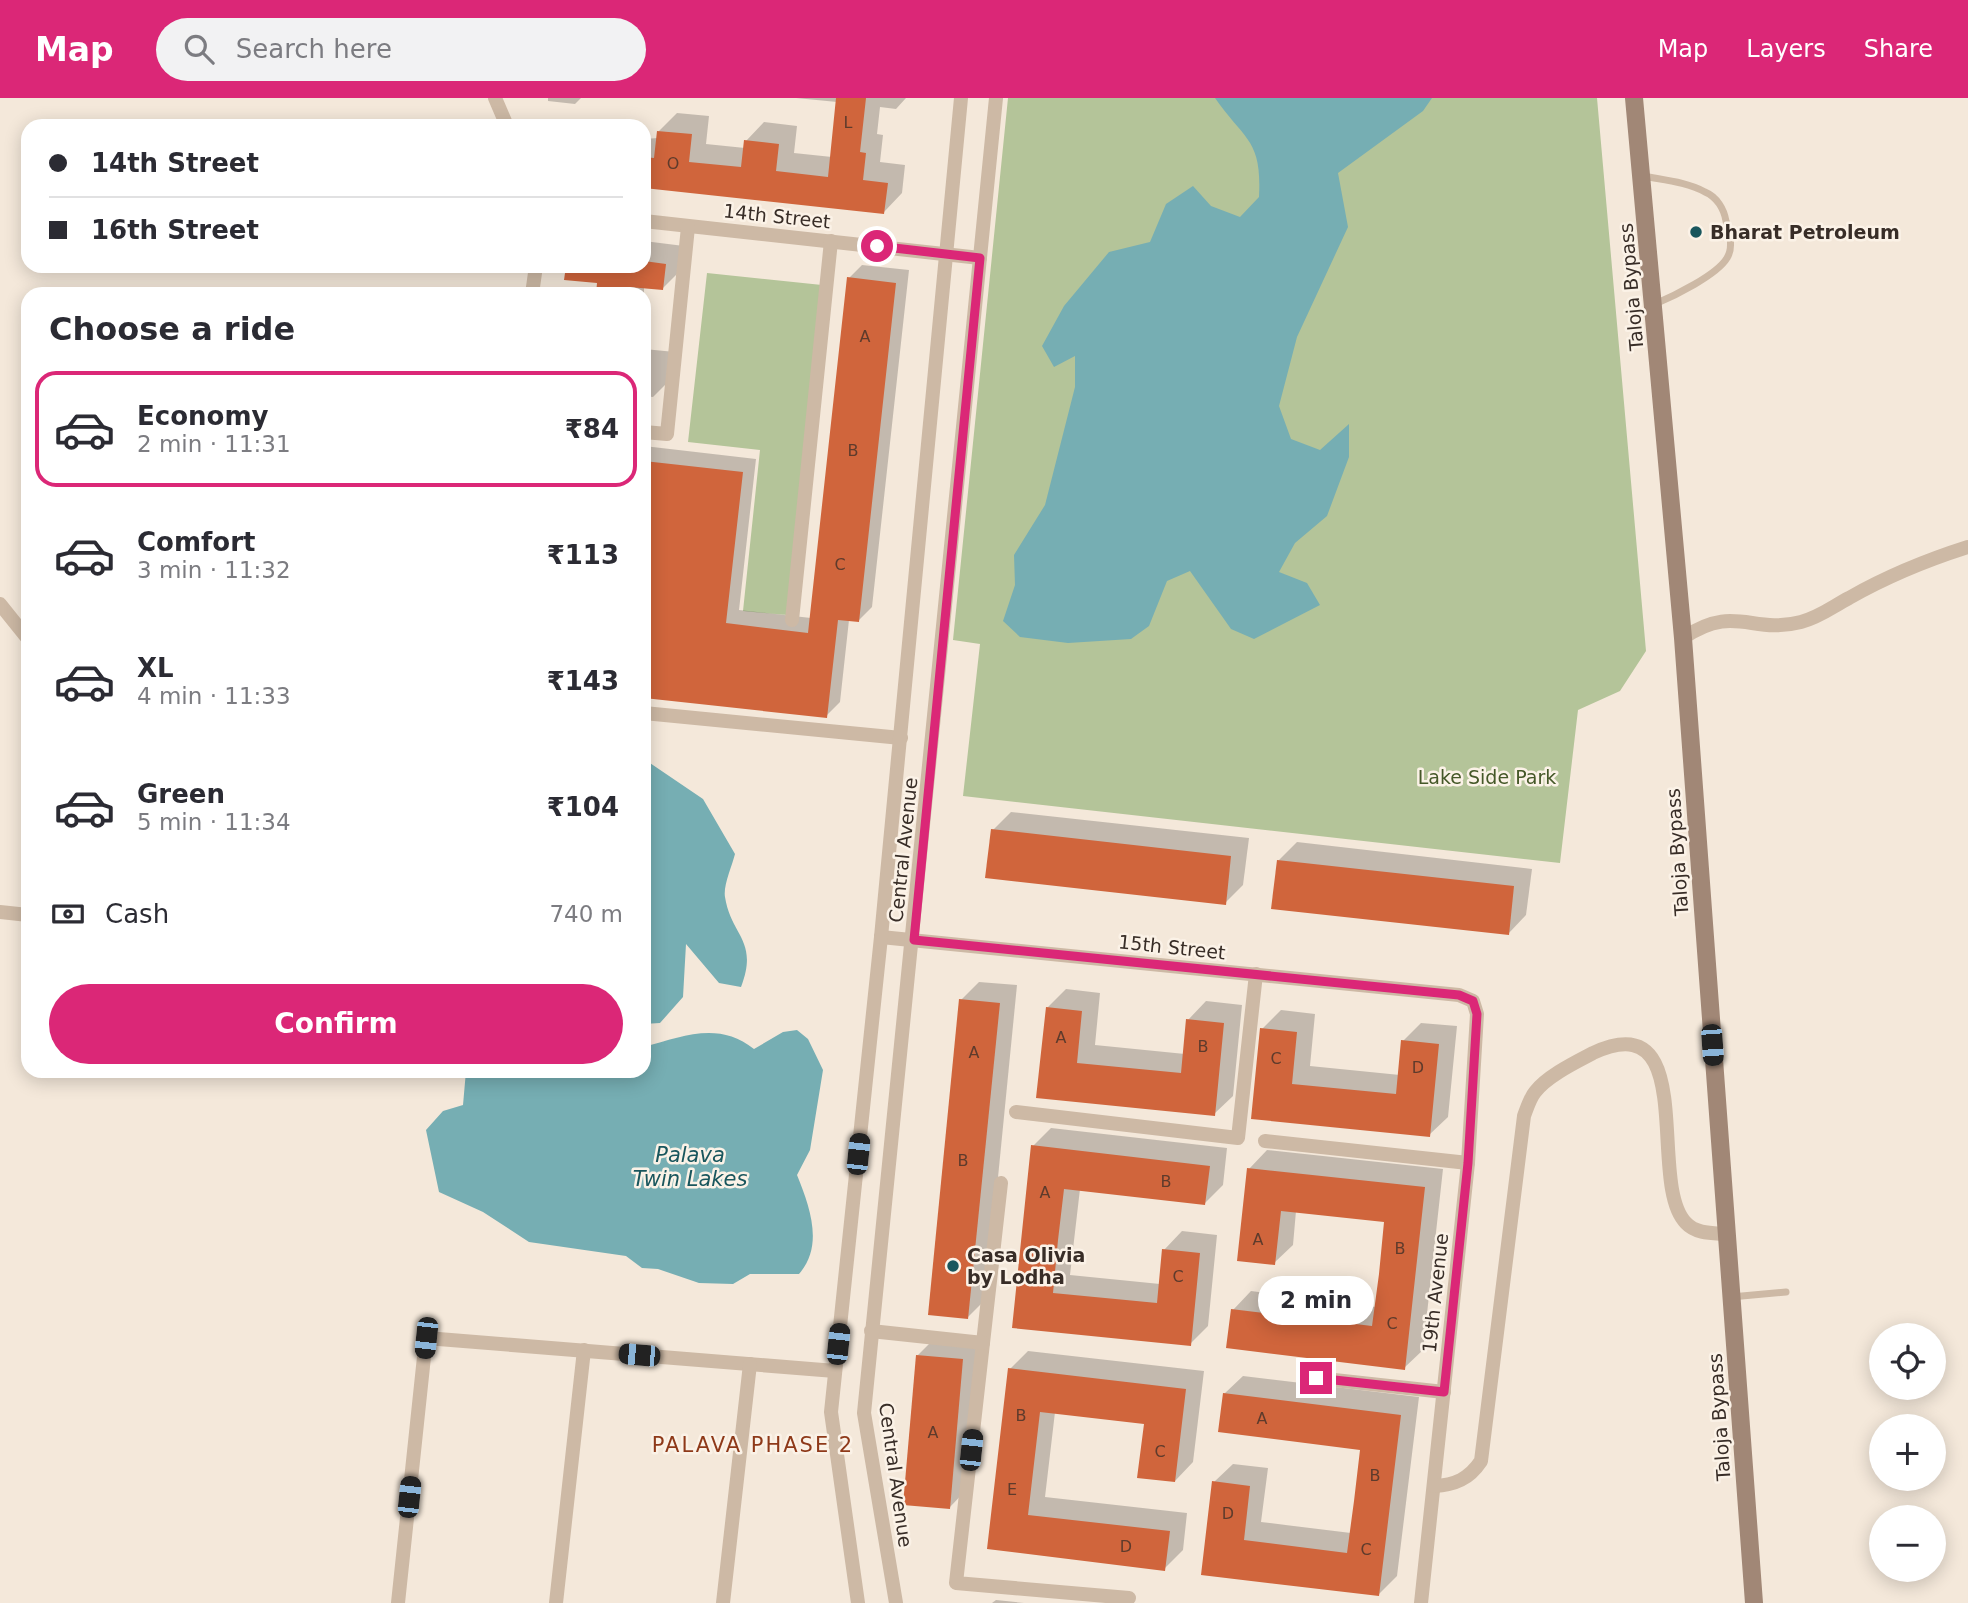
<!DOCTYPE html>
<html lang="en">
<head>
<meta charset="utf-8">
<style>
  :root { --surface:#fff; --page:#f2f2f3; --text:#2b2b33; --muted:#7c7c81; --line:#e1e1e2; --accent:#db2777 }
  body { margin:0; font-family:"DejaVu Sans",sans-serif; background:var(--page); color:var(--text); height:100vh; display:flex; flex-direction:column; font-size:26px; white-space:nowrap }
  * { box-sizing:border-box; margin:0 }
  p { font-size:23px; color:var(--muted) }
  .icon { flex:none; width:38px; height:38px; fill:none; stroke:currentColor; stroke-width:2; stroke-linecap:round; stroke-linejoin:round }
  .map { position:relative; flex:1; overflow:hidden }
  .panel { position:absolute; left:21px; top:189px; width:630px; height:791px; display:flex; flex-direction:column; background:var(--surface); border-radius:21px; box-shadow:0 4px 18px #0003 }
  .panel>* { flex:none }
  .guide { position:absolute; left:21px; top:21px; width:630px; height:154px; border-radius:21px; box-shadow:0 4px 18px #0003; display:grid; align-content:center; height:154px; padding:0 28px; background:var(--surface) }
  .buttons { position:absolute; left:1869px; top:1225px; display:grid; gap:14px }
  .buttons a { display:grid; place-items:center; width:77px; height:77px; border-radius:50%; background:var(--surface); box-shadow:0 4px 18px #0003; font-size:35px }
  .end { position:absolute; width:32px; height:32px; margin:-16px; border:9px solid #db2777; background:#fff; box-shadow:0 0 0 4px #fff }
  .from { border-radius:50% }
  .bubble { position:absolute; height:49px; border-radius:24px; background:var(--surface); box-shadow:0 4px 18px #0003; font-size:23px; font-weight:600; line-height:49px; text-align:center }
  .car { position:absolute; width:21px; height:42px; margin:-21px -10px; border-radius:9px; box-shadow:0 0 5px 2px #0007; background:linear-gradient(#222 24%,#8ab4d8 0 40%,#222 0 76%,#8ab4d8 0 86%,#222 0) }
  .guide b { display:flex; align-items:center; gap:24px; height:66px; font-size:26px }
  .guide b+b { border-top:2px solid var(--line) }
  .guide i { width:18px; height:18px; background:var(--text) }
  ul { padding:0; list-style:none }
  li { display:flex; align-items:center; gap:21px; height:116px; margin:0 14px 10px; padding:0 14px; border:4px solid transparent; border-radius:21px }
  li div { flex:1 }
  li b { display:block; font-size:26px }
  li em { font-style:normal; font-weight:600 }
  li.on { border-color:var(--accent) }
  li>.icon { width:63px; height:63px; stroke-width:1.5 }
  h2 { padding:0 28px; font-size:32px; line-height:84px }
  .pay { display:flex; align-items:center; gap:18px; height:77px; padding:0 28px; font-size:26px }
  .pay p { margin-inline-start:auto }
  .cta { display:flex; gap:14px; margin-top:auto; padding:14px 28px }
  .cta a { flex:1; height:80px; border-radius:42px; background:var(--accent); color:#fff; font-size:28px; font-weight:600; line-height:80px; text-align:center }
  header { display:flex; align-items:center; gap:42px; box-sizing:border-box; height:98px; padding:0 35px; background:var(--accent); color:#fff }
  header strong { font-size:33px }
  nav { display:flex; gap:38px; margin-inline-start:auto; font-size:24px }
  .search { width:490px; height:63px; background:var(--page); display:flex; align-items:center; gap:18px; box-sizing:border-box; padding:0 24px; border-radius:38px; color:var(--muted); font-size:26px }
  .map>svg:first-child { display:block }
  .green { fill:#b4c499 }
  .water { fill:#76aeb3 }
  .shadow { fill:#0003 }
  .building { fill:#d0653c }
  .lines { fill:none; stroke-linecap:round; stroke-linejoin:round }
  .lane { stroke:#cdb9a5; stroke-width:7 }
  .street { stroke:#cdb9a5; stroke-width:14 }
  .secondary { stroke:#a18776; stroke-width:18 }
  .route { stroke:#db2777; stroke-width:9 }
  .poi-dot { fill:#19565d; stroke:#fbf2e7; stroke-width:2.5 }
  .labels { text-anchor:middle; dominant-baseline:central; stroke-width:5; stroke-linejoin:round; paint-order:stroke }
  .number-label { font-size:16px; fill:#5e3b2c }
  .street-label { font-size:19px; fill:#382d27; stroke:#fbf2e7 }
  .poi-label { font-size:19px; font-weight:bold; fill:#382d27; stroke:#fbf2e7; text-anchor:start }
  .park-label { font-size:19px; fill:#455828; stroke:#fbf2e7 }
  .water-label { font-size:21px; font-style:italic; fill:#19565d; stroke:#fbf2e7 }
  .neighbourhood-label { font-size:21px; letter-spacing:2px; fill:#8e3919; stroke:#fbf2e7 }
</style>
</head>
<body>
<header>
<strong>Map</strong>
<div class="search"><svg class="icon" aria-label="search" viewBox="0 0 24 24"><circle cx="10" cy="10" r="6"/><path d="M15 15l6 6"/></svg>Search here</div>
<nav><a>Map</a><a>Layers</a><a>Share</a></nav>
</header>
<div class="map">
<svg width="1968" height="1505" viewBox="0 0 1968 1505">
  <rect width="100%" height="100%" fill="#f4e8da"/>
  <g class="green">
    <polygon points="1008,0 1597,0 1646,553 1620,593 1578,612 1560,765 963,698 980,546 953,542"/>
    <polygon points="707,175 822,187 787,517 743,513 760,352 688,344"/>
  </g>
  <g class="water">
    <path d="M1215,0h217l-9,13 -85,62 10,54 -51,110 -18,69 12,33 29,11 29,-26v33l-22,59 -32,27 -16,29 28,11 13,22 -66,34 -23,-10 -41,-58 -23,10 -18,45 -18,13 -63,4 -48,-6 -17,-16 12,-36 -1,-30 31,-50 30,-118v-31l-21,11 -12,-21 22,-40 45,-54 41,-10 16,-38 27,-18 18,20 29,11 19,-20c3,-58 -14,-56 -44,-99z"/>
    <path d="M644,661l59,40 32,55c-3,12 -12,32 -10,43 6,39 34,43 16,90l-22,-4 -33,-39 -3,53 -23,26 -16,1z"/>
    <path d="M797,932l11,9 15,31 -13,80 -13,25c13,32 27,71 2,99h-49l-17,10 -34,-1 -41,-14 -16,-1 -16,-12 -97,-14 -46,-30 -44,-20 -13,-62 17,-19 20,-6 3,-34h178v-24c39,-11 75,-26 110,2l29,-17z"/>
  </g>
  <g class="shadow">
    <polygon points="548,0 581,0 575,6 548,3"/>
    <polygon points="796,0 906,0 896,11 880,9 877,36 883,37 880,64 905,67 902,95 884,114 644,88 644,41 658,40 659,33 677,15 709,18 706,46 745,50 746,43 764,24 797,28 794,55 832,59 837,4"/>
    <polygon points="644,143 684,148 681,172 662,191 644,189 644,196 598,196 599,184 567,168 644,168"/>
    <polygon points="862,167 909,172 872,509 858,523 849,522 840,604 826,618 644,598 644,348 756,361 739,512 811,520 849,180"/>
    <polygon points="644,251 675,254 672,280 653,299 644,298"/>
    <polygon points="1011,714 1249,740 1243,787 1225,805 993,732"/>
    <polygon points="1297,744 1532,771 1526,817 1508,836 1278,763"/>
    <polygon points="979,884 1017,887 986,1201 968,1219 961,902"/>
    <polygon points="1066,891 1100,895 1095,947 1185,956 1188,922 1206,903 1242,907 1233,998 1214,1016 1038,999 1047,910"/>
    <polygon points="1281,912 1315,916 1310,968 1400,977 1403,943 1421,925 1457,928 1448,1019 1429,1037 1253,1020 1262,931"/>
    <polygon points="1051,1030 1227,1050 1223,1087 1205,1105 1080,1091 1070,1177 1160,1186 1164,1152 1182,1133 1217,1137 1208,1228 1190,1246 1014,1229 1033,1048"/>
    <polygon points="1267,1052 1443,1071 1423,1252 1404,1270 1233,1212 1251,1193 1376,1209 1386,1123 1296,1113 1293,1147 1274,1165 1249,1071"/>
    <polygon points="936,1239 980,1243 968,1390 950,1409 917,1258"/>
    <polygon points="1028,1253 1204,1273 1193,1364 1175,1383 1146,1324 1055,1314 1045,1399 1187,1415 1183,1452 1164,1471 989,1450 1010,1271"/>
    <polygon points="1243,1278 1419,1299 1397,1478 1379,1496 1203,1475 1214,1384 1233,1366 1268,1370 1261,1424 1351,1435 1362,1350 1224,1296"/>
    <polygon points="996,1502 1024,1505 992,1505"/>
  </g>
  <g class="building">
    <polygon points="836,0 866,0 860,54 866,55 863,82 888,85 884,116 644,90 644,59 654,60 657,33 692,36 689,64 741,69 744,42 779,46 776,73 828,79"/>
    <polygon points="644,163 666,166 663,192 629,189 628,196 596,196 597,185 564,182 566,168 644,168"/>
    <polygon points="847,179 896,185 859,524 838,522 827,620 644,600 644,363 743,374 726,525 808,535"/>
    <polygon points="991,731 1231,758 1226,807 985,780"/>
    <polygon points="1277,762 1514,788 1509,837 1271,811"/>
    <polygon points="959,901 1000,905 968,1221 928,1217"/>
    <polygon points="1046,909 1082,913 1077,965 1181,975 1186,921 1224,925 1215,1018 1036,1000"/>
    <polygon points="1260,930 1297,934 1292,986 1396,996 1401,942 1439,946 1430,1039 1251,1021"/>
    <polygon points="1031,1047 1210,1068 1205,1107 1064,1091 1058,1142 1053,1195 1157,1205 1162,1151 1200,1155 1191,1248 1012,1230"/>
    <polygon points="1247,1070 1425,1089 1405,1272 1226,1250 1231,1211 1372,1228 1379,1176 1384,1124 1281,1113 1275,1167 1237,1163"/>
    <polygon points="916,1257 963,1261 950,1411 903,1407"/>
    <polygon points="1008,1270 1186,1291 1175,1384 1137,1380 1144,1326 1040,1314 1028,1417 1170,1433 1165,1473 987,1451"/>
    <polygon points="1223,1295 1401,1317 1379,1498 1201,1477 1212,1383 1250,1388 1244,1442 1347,1455 1354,1403 1360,1352 1218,1334"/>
  </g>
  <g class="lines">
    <g class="lane">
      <path d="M1643,78c20,4 44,6 62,16 12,5 19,17 21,29 3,11 8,26 1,37 -10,17 -53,38 -72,46"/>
      <polyline points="1731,1199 1786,1194"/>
    </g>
    <g class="street">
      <polyline points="495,0 507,28"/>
      <polyline points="644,123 980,160"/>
      <polyline points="532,196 536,168"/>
      <polyline points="644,334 667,336 688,129"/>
      <polyline points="0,506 28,541"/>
      <polyline points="792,522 831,143"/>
      <path d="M1683,540c52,-35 68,-3 118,-16 19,-5 31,-15 48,-24 37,-21 78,-38 119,-51"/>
      <polyline points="644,615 901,640"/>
      <polyline points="0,814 28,817"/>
      <polyline points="881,839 1459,897 1473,903 1477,916 1468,1065 1421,1505"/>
      <polyline points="1016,1014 1238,1040 1256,876"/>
      <polyline points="1265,1043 1468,1065"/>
      <polyline points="1001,1085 956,1485 1129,1500"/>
      <polyline points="871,1233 983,1245"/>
      <polyline points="1316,1280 1444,1294"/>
      <path d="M1434,1388c21,-1 35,-7 47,-25l43,-345c3,-8 6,-18 11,-24 12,-16 41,-30 58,-39 108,-50 53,130 93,170 10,11 27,10 40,11"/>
      <polyline points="398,1505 426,1240 835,1273"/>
      <polyline points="556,1505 584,1252"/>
      <polyline points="723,1505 750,1266"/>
      <polyline points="858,1505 831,1314 881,839 961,0"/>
      <polyline points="896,1505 864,1315 996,0"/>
    </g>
    <polyline class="secondary" points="1634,0 1683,540 1754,1505"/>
  </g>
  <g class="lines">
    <polyline class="route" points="877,148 980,160 914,842 1459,897 1473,903 1477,916 1468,1065 1444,1294 1316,1280"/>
  </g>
  <g class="poi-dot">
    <circle cx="1696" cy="134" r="7"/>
    <circle cx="953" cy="1168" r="7"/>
  </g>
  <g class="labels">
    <g class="number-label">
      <text x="848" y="24">L</text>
      <text x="673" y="65">O</text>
      <text x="865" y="238">A</text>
      <text x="853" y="352">B</text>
      <text x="840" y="466">C</text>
      <text x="1061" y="939">A</text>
      <text x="1203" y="948">B</text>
      <text x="974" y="954">A</text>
      <text x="1276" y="960">C</text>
      <text x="1418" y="969">D</text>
      <text x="963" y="1062">B</text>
      <text x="1166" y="1083">B</text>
      <text x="1045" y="1094">A</text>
      <text x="1258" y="1141">A</text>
      <text x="1400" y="1150">B</text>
      <text x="1178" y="1178">C</text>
      <text x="1392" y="1225">C</text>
      <text x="1021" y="1317">B</text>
      <text x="1262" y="1320">A</text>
      <text x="933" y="1334">A</text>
      <text x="1160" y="1353">C</text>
      <text x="1375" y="1377">B</text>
      <text x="1012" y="1391">E</text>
      <text x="1228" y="1415">D</text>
      <text x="1126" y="1448">D</text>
      <text x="1366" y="1451">C</text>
    </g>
    <g class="street-label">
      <text transform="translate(777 118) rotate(6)">14th Street</text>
      <text transform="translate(1631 189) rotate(-95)">Taloja Bypass</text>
      <text transform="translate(903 752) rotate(-84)">Central Avenue</text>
      <text transform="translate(1677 754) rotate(-94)">Taloja Bypass</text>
      <text transform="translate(1172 849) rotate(6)">15th Street</text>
      <text transform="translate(1435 1195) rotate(-84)">19th Avenue</text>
      <text transform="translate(1719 1319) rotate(-94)">Taloja Bypass</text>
      <text transform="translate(896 1377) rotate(82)">Central Avenue</text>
    </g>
    <g class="poi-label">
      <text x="1710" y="134">Bharat Petroleum</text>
      <text x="967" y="1157">Casa Olivia<tspan x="967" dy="22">by Lodha</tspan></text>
    </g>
    <g class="park-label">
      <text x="1487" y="679">Lake Side Park</text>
    </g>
    <g class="water-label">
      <text x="690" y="1057">Palava<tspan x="690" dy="24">Twin Lakes</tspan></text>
    </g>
    <g class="neighbourhood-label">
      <text x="753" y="1347">PALAVA PHASE 2</text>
    </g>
  </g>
</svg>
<div class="buttons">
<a><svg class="icon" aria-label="locate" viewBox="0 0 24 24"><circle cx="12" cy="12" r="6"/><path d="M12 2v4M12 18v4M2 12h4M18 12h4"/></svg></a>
<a>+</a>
<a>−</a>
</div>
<i class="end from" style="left:877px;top:148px"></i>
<i class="end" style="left:1316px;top:1280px"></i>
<div class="bubble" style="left:1258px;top:1178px;width:116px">2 min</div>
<i class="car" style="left:1712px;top:947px;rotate:176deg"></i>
<i class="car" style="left:858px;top:1056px;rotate:6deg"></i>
<i class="car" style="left:426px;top:1240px;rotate:186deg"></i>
<i class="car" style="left:838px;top:1246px;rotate:6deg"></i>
<i class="car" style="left:639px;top:1257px;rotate:275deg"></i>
<i class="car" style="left:971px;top:1352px;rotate:6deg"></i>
<i class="car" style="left:409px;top:1399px;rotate:6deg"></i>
<div class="guide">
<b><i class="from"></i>14th Street</b>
<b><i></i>16th Street</b>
</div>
<section class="panel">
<h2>Choose a ride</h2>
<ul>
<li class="on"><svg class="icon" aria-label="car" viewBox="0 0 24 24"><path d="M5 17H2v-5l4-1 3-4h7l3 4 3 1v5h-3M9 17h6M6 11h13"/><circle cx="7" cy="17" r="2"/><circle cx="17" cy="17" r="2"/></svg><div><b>Economy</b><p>2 min · 11:31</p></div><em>₹84</em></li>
<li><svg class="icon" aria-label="car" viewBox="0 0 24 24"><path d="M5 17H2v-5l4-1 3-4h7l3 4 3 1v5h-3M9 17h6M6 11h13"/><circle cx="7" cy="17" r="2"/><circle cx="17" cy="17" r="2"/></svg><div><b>Comfort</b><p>3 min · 11:32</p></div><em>₹113</em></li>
<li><svg class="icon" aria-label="car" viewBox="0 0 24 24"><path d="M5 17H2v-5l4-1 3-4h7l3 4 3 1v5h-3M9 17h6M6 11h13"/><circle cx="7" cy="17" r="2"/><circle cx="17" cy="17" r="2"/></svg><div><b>XL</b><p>4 min · 11:33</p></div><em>₹143</em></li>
<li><svg class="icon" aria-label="car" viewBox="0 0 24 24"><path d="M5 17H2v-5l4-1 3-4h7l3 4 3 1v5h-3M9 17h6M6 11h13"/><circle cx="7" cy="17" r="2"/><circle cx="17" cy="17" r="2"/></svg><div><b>Green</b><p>5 min · 11:34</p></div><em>₹104</em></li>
</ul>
<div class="pay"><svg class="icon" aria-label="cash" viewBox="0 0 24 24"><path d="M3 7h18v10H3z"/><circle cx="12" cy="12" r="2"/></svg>Cash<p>740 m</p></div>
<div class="cta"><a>Confirm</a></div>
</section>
</div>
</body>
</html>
